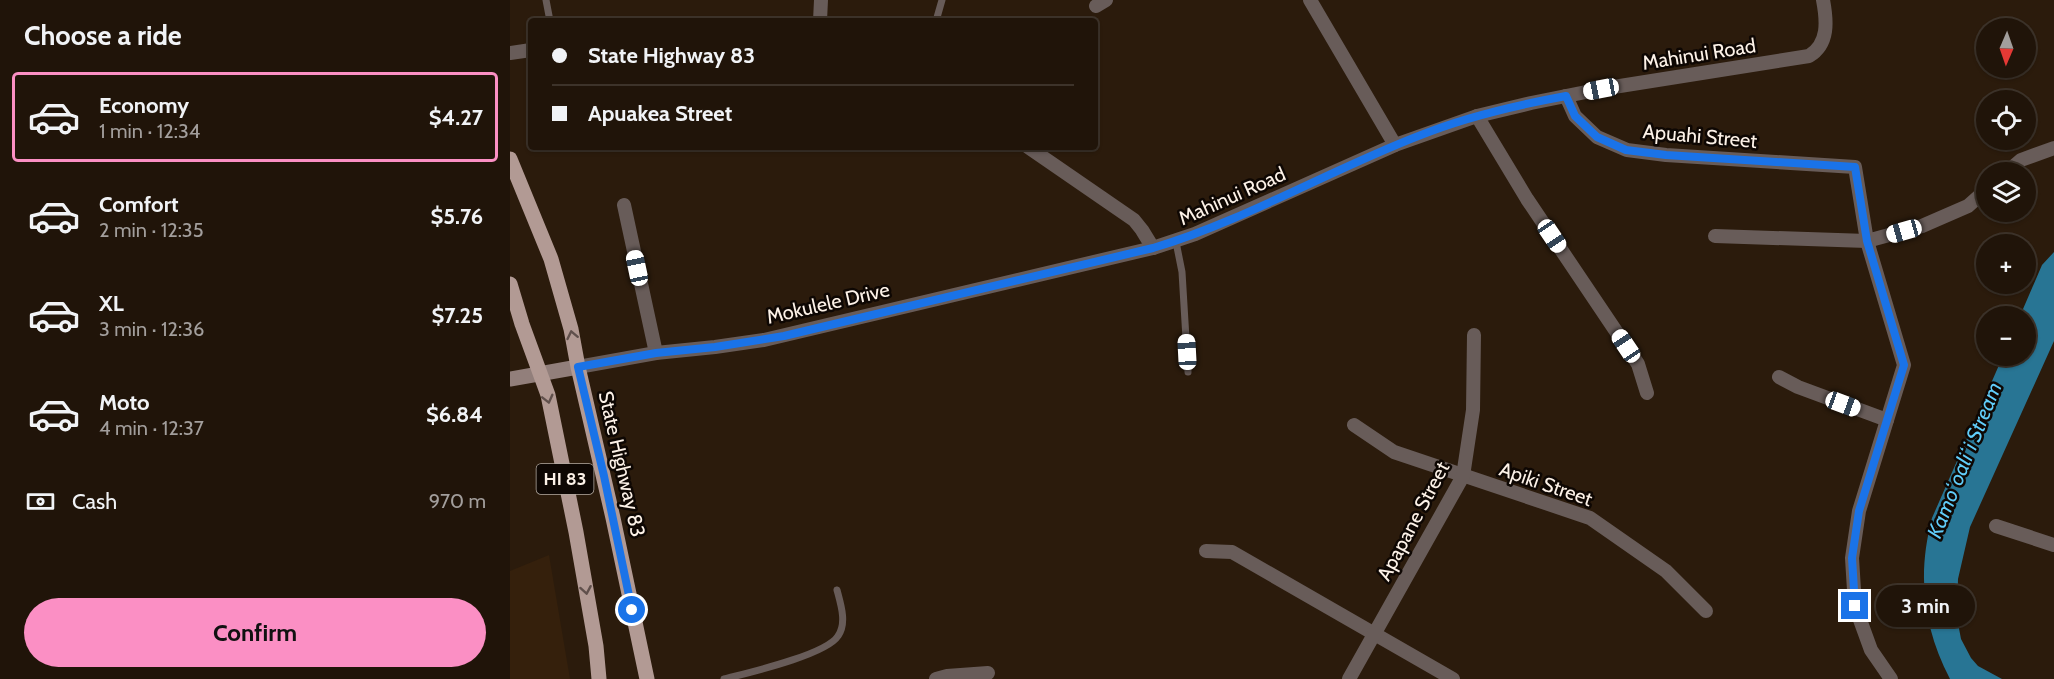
<!DOCTYPE html>
<html lang="en">
<head>
<meta charset="utf-8">
<style>
  :root { --surface:#201409; --page:#281d12; --text:#f1f3f6; --muted:#a29e9c; --line:#3d332a; --accent:#fb8fc4 }
  body { margin:0; font-family:Cabin,sans-serif; background:var(--page); color:var(--text); height:100vh; display:flex; flex-direction:column; font-size:22px; white-space:nowrap }
  * { box-sizing:border-box; margin:0 }
  p { font-size:20px; color:var(--muted) }
  .icon { flex:none; width:33px; height:33px; fill:none; stroke:currentColor; stroke-width:2; stroke-linecap:round; stroke-linejoin:round }
  .map { position:relative; flex:1; overflow:hidden }
  .sheet { display:flex; flex-direction:column; background:var(--surface); width:510px }
  .sheet>* { flex:none }
  .hud { position:absolute; left:18px; top:18px; width:570px; height:132px; border-radius:6px; box-shadow:0 2px 4px #0004,0 0 0 2px var(--line); display:grid; align-content:center; height:132px; padding:0 24px; background:var(--surface) }
  .needle { width:39px; rotate:182deg }
  .tools { position:absolute; left:1466px; top:18px; display:grid; gap:12px }
  .tools a { display:grid; place-items:center; width:60px; height:60px; border-radius:50%; background:var(--surface); box-shadow:0 2px 4px #0004,0 0 0 2px var(--line); font-size:30px }
  .end { position:absolute; width:27px; height:27px; margin:-14px; border:8px solid #1a73e8; background:#fff; box-shadow:0 0 0 3px #fff }
  .from { border-radius:50% }
  .bubble { position:absolute; height:42px; border-radius:21px; background:var(--surface); box-shadow:0 2px 4px #0004,0 0 0 2px var(--line); font-size:20px; font-weight:700; line-height:42px; text-align:center }
  .car { position:absolute; width:18px; height:36px; margin:-18px -9px; border-radius:8px; box-shadow:0 0 4px 2px #0007; background:linear-gradient(#fff 24%,#345 0 40%,#fff 0 76%,#345 0 86%,#fff 0) }
  .hud b { display:flex; align-items:center; gap:21px; height:57px; font-size:22px }
  .hud b+b { border-top:2px solid var(--line) }
  .hud i { width:15px; height:15px; background:var(--text) }
  ul { padding:0; list-style:none }
  li { display:flex; align-items:center; gap:18px; height:90px; margin:0 12px 9px; padding:0 12px; border:3px solid transparent; border-radius:6px }
  li div { flex:1 }
  li b { display:block; font-size:22px }
  li em { font-style:normal; font-weight:700 }
  li.on { border-color:var(--accent) }
  li>.icon { width:54px; height:54px; stroke-width:1.5 }
  h2 { padding:0 24px; font-size:27px; line-height:72px }
  .pay { display:flex; align-items:center; gap:15px; height:66px; padding:0 24px; font-size:22px }
  .pay p { margin-inline-start:auto }
  .button { display:flex; gap:12px; margin-top:auto; padding:12px 24px }
  .button a { flex:1; height:69px; border-radius:36px; background:var(--accent); color:#111; font-size:24px; font-weight:700; line-height:69px; text-align:center }
  main { display:flex; flex:1; min-height:0 }
  .map>svg:first-child { display:block }
  .built { fill:#35200c }
  .water { fill:#287594 }
  .lines { fill:none; stroke-linecap:round; stroke-linejoin:round }
  .lane { stroke:#685c59; stroke-width:7 }
  .street { stroke:#685c59; stroke-width:14 }
  .secondary { stroke:#927f7b; stroke-width:15 }
  .primary { stroke:#b29a94; stroke-width:15 }
  .oneway { stroke:#60504c }
  .route { stroke:#1a73e8; stroke-width:8 }
  .labels { text-anchor:middle; dominant-baseline:central; stroke-width:5; stroke-linejoin:round; paint-order:stroke }
  .shield { fill:#0e0703; stroke:#b5aca3; stroke-width:1.5 }
  .shield-label { font-size:18px; font-weight:bold; fill:#fdf2e8 }
  .street-label { font-size:20px; fill:#fdf2e8; stroke:#0e0703 }
  .water-label { font-size:21px; font-style:italic; fill:#61cdfa; stroke:#0e0703 }
</style>
</head>
<body>
<main>
<section class="sheet">
<h2>Choose a ride</h2>
<ul>
<li class="on"><svg class="icon" aria-label="car" viewBox="0 0 24 24"><path d="M5 17H2v-5l4-1 3-4h7l3 4 3 1v5h-3M9 17h6M6 11h13"/><circle cx="7" cy="17" r="2"/><circle cx="17" cy="17" r="2"/></svg><div><b>Economy</b><p>1 min · 12:34</p></div><em>$4.27</em></li>
<li><svg class="icon" aria-label="car" viewBox="0 0 24 24"><path d="M5 17H2v-5l4-1 3-4h7l3 4 3 1v5h-3M9 17h6M6 11h13"/><circle cx="7" cy="17" r="2"/><circle cx="17" cy="17" r="2"/></svg><div><b>Comfort</b><p>2 min · 12:35</p></div><em>$5.76</em></li>
<li><svg class="icon" aria-label="car" viewBox="0 0 24 24"><path d="M5 17H2v-5l4-1 3-4h7l3 4 3 1v5h-3M9 17h6M6 11h13"/><circle cx="7" cy="17" r="2"/><circle cx="17" cy="17" r="2"/></svg><div><b>XL</b><p>3 min · 12:36</p></div><em>$7.25</em></li>
<li><svg class="icon" aria-label="car" viewBox="0 0 24 24"><path d="M5 17H2v-5l4-1 3-4h7l3 4 3 1v5h-3M9 17h6M6 11h13"/><circle cx="7" cy="17" r="2"/><circle cx="17" cy="17" r="2"/></svg><div><b>Moto</b><p>4 min · 12:37</p></div><em>$6.84</em></li>
</ul>
<div class="pay"><svg class="icon" aria-label="cash" viewBox="0 0 24 24"><path d="M3 7h18v10H3z"/><circle cx="12" cy="12" r="2"/></svg>Cash<p>970 m</p></div>
<div class="button"><a>Confirm</a></div>
</section>
<div class="map">
<svg width="1544" height="679" viewBox="0 0 1544 679">
  <rect width="100%" height="100%" fill="#2b1b0c"/>
  <polygon class="built" points="39,555 60,679 0,679 0,571"/>
  <path class="water" d="M1544,252v89l-84,186 -12,52 -1,39 4,21 10,19 7,8 24,13h-52c-27,-52 -33,-104 -18,-161l71,-162h22v-40h-5l22,-51z"/>
  <g class="lines">
    <g class="lane">
      <polyline points="36,0 40,21"/>
      <polyline points="426,21 432,0"/>
      <polyline points="666,242 672,272 678,372"/>
      <path d="M214,679c23,-6 102,-24 114,-43 9,-13 3,-31 -1,-46"/>
    </g>
    <g class="street">
      <polyline points="800,0 885,145"/>
      <polyline points="586,6 596,0"/>
      <polyline points="310,21 311,0"/>
      <polyline points="0,53 21,50"/>
      <polyline points="1056,96 1065,116 1087,137 1117,150 1156,155 1345,167 1357,241 1394,365 1349,511 1342,558 1345,606 1361,650 1381,679"/>
      <polyline points="967,116 1017,199 1128,364 1137,393"/>
      <path d="M518,147l106,73 8,10 11,18 42,-14 200,-89 82,-29 54,-13 70,-14 208,-33c20,-12 18,-35 14,-56"/>
      <polyline points="1497,172 1511,160 1544,148"/>
      <polyline points="114,205 146,353"/>
      <polyline points="1205,236 1357,241 1412,226 1458,206 1476,190"/>
      <polyline points="68,367 146,353 205,347 254,340 643,248"/>
      <polyline points="1269,377 1288,387 1377,420"/>
      <polyline points="844,425 884,452 1080,518 1156,571 1196,611"/>
      <polyline points="1486,526 1544,545"/>
      <polyline points="696,551 722,552 943,679"/>
      <polyline points="426,679 437,676 478,673"/>
      <polyline points="839,679 953,476 963,410 964,335"/>
    </g>
    <polyline class="secondary" points="0,379 68,367"/>
    <g class="primary">
      <polyline points="0,159 41,259 61,329 68,367 103,518 137,679"/>
      <polyline points="0,284 12,324 38,395 66,532 86,646 89,679"/>
    </g>
  </g>
  <defs><path id="oneway-chevron" d="M-2-3.5L2.5 0L-2 3.5" fill="none" stroke-width="1.6" stroke-linecap="round" stroke-linejoin="round" transform="scale(1.5)"/></defs>
  <g class="oneway">
    <use href="#oneway-chevron" transform="translate(62 335) rotate(-102)"/>
    <use href="#oneway-chevron" transform="translate(38 399) rotate(76)"/>
    <use href="#oneway-chevron" transform="translate(76 590) rotate(80)"/>
  </g>
  <g class="lines">
    <path class="route" d="M122,610l-28,-134 -26,-109 78,-14 59,-6 69,-11 369,-88c91,-27 179,-79 268,-113 47,-19 96,-30 145,-39l9,20 22,21 29,13 40,5 189,12 12,74 37,124 -45,146 -7,47 3,48"/>
  </g>
  <g class="labels">
    <rect class="shield" x="26.5" y="464" width="57" height="30" rx="4.5"/>
    <g class="shield-label">
      <text x="55" y="479">HI 83</text>
    </g>
    <g class="street-label">
      <text transform="translate(1189 54) rotate(-9)">Mahinui Road</text>
      <text transform="translate(1190 136) rotate(5)">Apuahi Street</text>
      <text transform="translate(722 196) rotate(-24)">Mahinui Road</text>
      <text transform="translate(318 303) rotate(-13)">Mokulele Drive</text>
      <text transform="translate(112 464) rotate(77)">State Highway 83</text>
      <text transform="translate(1036 484) rotate(19)">Apiki Street</text>
      <text transform="translate(903 521) rotate(-62)">Apapane Street</text>
    </g>
    <g class="water-label">
      <text transform="translate(1454 460) rotate(-68)">Kamoʻoaliʻi Stream</text>
    </g>
  </g>
</svg>
<div class="tools">
<a><svg class="needle" viewBox="-14 -14 28 28"><path d="M0-13l5 13h-10z" fill="#e53935"/><path d="M0 13l5-13h-10z" fill="#a29e9c"/></svg></a>
<a><svg class="icon" aria-label="locate" viewBox="0 0 24 24"><circle cx="12" cy="12" r="6"/><path d="M12 2v4M12 18v4M2 12h4M18 12h4"/></svg></a>
<a><svg class="icon" aria-label="layers" viewBox="0 0 24 24"><path d="M12 4l9 5-9 5-9-5zM3 14l9 5 9-5"/></svg></a>
<a>+</a>
<a>−</a>
</div>
<i class="end from" style="left:122px;top:610px"></i>
<i class="end" style="left:1345px;top:606px"></i>
<div class="bubble" style="left:1366px;top:585px;width:99px">3 min</div>
<i class="car" style="left:1091px;top:89px;rotate:259deg"></i>
<i class="car" style="left:1394px;top:231px;rotate:254deg"></i>
<i class="car" style="left:1042px;top:236px;rotate:146deg"></i>
<i class="car" style="left:127px;top:268px;rotate:348deg"></i>
<i class="car" style="left:1116px;top:346px;rotate:326deg"></i>
<i class="car" style="left:677px;top:352px;rotate:357deg"></i>
<i class="car" style="left:1333px;top:404px;rotate:110deg"></i>
<div class="hud">
<b><i class="from"></i>State Highway 83</b>
<b><i></i>Apuakea Street</b>
</div>
</div>
</main>
</body>
</html>
